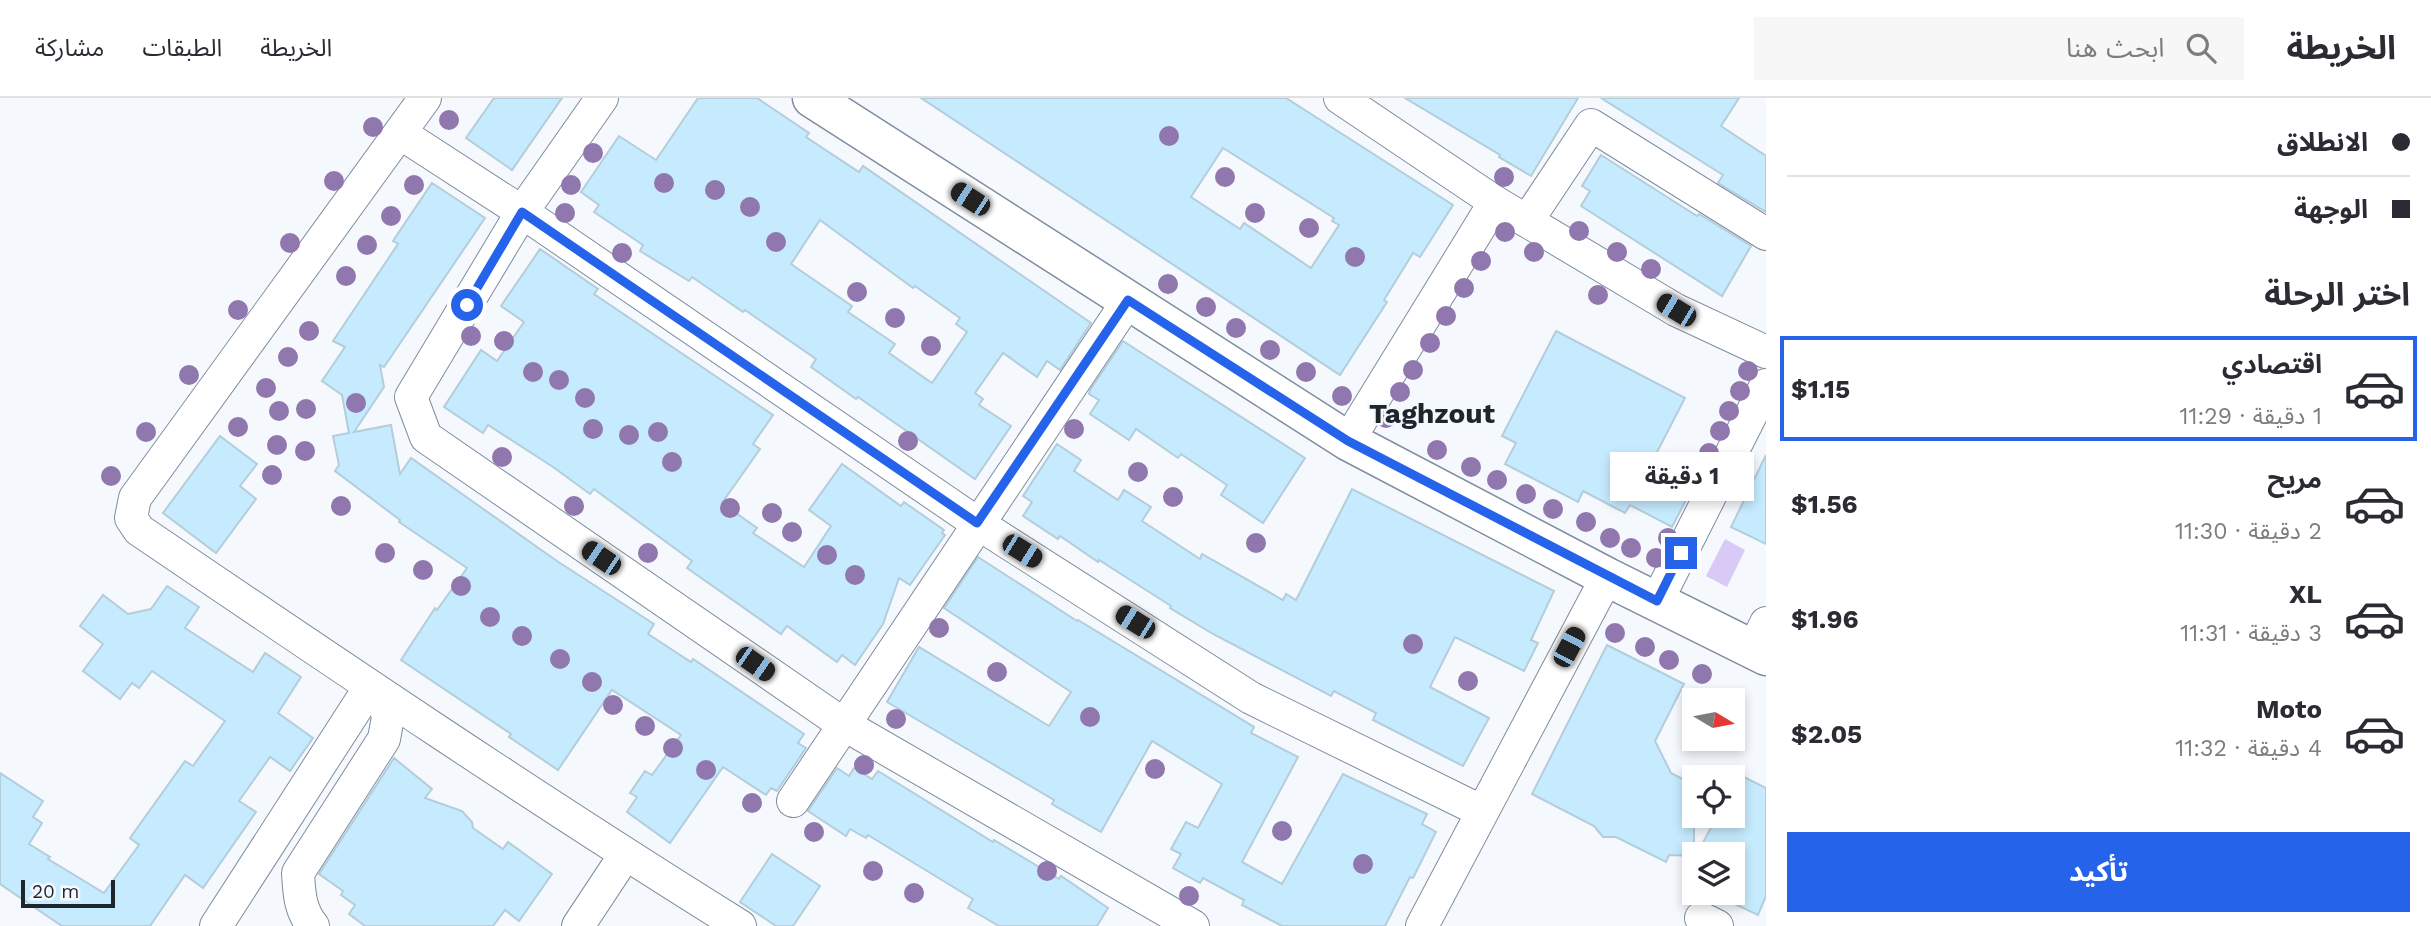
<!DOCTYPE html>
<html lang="ar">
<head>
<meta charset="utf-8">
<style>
  :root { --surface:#fff; --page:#f7f7f7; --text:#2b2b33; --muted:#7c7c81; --line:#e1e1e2; --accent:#2563eb }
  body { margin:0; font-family:"Work Sans","Noto Sans Arabic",sans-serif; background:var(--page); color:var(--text); direction:rtl; height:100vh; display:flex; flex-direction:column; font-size:26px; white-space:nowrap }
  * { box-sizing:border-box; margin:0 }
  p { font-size:23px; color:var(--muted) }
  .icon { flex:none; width:38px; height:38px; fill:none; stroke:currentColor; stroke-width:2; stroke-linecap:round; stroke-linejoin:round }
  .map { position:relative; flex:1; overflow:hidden; direction:ltr }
  .panel { display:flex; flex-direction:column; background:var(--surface); width:665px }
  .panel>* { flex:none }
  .banner { display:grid; align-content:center; height:154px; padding:0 21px; background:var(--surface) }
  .needle { width:46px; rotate:100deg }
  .buttons { position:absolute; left:1682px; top:590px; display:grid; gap:14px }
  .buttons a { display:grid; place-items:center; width:63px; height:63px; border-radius:0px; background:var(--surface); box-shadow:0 4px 10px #0003; font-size:35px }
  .scale { position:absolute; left:21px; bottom:18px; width:94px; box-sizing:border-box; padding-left:7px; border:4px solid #1f252d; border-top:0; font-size:19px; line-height:24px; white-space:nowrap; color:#1f252d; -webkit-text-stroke:5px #f5f9fd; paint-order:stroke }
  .end { position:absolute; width:32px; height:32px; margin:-16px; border:9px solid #2563eb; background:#fff; box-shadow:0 0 0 4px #fff }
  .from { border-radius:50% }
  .bubble { position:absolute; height:49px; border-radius:0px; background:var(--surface); box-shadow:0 4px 10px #0003; font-size:23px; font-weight:700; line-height:49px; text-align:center; direction:rtl }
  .car { position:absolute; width:21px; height:42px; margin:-21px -10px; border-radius:9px; box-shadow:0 0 5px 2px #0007; background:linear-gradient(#222 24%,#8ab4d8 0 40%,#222 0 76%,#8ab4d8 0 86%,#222 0) }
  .banner b { display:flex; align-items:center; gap:24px; height:66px; font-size:26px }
  .banner b+b { border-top:2px solid var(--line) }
  .banner i { width:18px; height:18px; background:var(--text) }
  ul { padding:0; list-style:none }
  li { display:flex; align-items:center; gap:21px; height:105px; margin:0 14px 10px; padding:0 7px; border:4px solid transparent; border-radius:0px }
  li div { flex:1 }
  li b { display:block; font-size:26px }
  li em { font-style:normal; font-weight:700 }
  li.selected { border-color:var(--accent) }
  li>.icon { width:63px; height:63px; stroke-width:1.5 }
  h2 { padding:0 21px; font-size:32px; line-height:84px }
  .cta { display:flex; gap:14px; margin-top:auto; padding:14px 21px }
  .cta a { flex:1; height:80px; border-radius:0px; background:var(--accent); color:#fff; font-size:28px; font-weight:700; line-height:80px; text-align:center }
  header { display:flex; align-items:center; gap:42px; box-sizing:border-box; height:98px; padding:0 35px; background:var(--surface); border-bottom:2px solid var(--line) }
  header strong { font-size:33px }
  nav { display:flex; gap:38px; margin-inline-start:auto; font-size:24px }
  .search { width:490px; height:63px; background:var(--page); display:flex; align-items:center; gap:18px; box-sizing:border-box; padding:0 24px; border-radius:0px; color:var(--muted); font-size:26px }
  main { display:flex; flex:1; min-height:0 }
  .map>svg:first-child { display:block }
  .grass { fill:#d9c9f7 }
  .building { fill:#c6ebfe; stroke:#b4cddb; stroke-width:2; fill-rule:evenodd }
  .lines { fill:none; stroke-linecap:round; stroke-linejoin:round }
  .minor-casing { stroke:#7e8da0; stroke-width:34 }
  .major-casing { stroke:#7e8da0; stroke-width:41 }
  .minor { stroke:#fff; stroke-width:32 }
  .major { stroke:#fff; stroke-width:38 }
  .tree { fill:#9077ad }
  .route { stroke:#2563eb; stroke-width:9 }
  .labels { text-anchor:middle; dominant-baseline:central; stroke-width:5; stroke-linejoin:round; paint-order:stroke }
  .quarter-label { font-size:28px; font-weight:bold; fill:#1f252d; stroke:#f5f9fd }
</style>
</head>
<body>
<header>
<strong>الخريطة</strong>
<div class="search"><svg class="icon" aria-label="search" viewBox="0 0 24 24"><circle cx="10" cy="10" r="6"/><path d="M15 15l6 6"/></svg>ابحث هنا</div>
<nav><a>الخريطة</a><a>الطبقات</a><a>مشاركة</a></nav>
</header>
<main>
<section class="panel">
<div class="banner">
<b><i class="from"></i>الانطلاق</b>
<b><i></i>الوجهة</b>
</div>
<h2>اختر الرحلة</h2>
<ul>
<li class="selected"><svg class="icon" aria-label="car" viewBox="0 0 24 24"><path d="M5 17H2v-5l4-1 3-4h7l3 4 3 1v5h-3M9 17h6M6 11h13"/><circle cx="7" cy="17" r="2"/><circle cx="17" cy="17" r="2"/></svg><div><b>اقتصادي</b><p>1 دقيقة · 11:29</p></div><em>$1.15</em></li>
<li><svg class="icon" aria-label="car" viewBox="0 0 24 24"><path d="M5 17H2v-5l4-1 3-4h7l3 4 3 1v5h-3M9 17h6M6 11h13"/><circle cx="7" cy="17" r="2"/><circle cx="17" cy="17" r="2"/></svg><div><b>مريح</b><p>2 دقيقة · 11:30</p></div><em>$1.56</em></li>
<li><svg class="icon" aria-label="car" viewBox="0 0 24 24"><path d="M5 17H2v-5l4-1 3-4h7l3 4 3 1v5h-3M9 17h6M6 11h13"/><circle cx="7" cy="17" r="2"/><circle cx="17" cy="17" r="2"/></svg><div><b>XL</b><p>3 دقيقة · 11:31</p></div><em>$1.96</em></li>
<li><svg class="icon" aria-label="car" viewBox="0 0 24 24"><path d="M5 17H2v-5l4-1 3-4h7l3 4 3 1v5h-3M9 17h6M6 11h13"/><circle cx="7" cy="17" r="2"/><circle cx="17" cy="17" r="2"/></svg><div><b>Moto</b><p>4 دقيقة · 11:32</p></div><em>$2.05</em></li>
</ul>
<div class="cta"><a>تأكيد</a></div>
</section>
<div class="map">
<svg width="1766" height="828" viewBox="0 0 1766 828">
  <rect width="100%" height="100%" fill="#f5f9fd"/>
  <polygon class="grass" points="1725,441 1745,452 1727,489 1706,478"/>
  <g class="building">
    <polygon points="494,0 562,0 512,72 466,40"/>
    <path d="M698,0h59l52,35 -3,4 53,35 4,-6 228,157 -31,47 -13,-9 -10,16 -34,-24 -28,40 8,6 -4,6 32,21 -36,53 -117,-82 -2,2 -45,-32 5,-8 -71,-49 -2,2 -51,-35 -3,4 -49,-30 3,-6 -49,-33 5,-7 -18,-13 38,-56 37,24zM820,122l93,68 2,-2 45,32 -4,6 11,8 -35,51 -43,-30 6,-9 -47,-32 4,-6 -61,-42z"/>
    <path d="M921,0h365l167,107 -33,52 -7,-4 -29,47 3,2 -47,73zM1223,50l111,70 -2,3 7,4 -28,43 -67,-45 -4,6 -49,-32z"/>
    <polygon points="1405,0 1578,0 1531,78 1499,59 1500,57"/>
    <polygon points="1601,0 1739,0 1721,28 1766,58 1766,114 1718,85 1723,77"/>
    <polygon points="1601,57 1697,118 1699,116 1751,148 1722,198 1581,108 1590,93 1582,88"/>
    <polygon points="432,85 485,120 384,269 380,267 384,289 354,334 391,327 400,376 411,360 557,463 654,526 648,536 691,564 693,561 804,636 798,645 806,650 777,693 771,690 766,697 723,669 670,745 627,714 637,699 630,695 645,673 652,677 681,637 612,592 558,672 509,639 511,636 401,562 435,510 437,512 467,470 399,424 400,422 335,373 339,367 333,338 349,335 342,297 322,283 345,249 333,243 398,146 393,143"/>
    <polygon points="540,151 598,191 594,196 773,317 753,346 760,351 722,405 757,430 753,435 804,469 831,428 809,412 842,366 901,408 904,404 944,432 942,435 945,437 910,487 899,480 883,526 855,567 842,557 837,564 787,528 781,536 687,470 692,463 594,391 590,396 553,369 488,327 483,335 444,309 481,252 497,263 524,224 501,208"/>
    <polygon points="1556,233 1685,300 1656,356 1699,377 1672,429 1630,407 1625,415 1583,393 1578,404 1505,366 1516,345 1502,338"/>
    <polygon points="1123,243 1305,360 1263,425 1221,397 1227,387 1181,356 1178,360 1136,331 1129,342 1090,316 1099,302 1089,296 1090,292"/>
    <polygon points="220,338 257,366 240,388 256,401 216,455 163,415"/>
    <polygon points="1057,346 1081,362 1074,373 1118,402 1124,392 1151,409 1142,423 1200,461 1202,456 1283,502 1286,496 1296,502 1352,391 1554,493 1531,542 1538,545 1524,573 1455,539 1430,589 1489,620 1463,668 1373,622 1376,615 1334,593 1331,598 1213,536 1170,510 1171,508 1099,462 1098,464 1060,438 1058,441 1023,418 1032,404 1023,398"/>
    <polygon points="1766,357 1766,446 1731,429"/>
    <polygon points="978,459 1077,523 1078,522 1254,629 1251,635 1298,659 1242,764 1282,786 1343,676 1427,716 1422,726 1436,734 1413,780 1410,779 1385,828 1282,828 1242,807 1244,802 1203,780 1200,785 1173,770 1181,756 1171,751 1186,724 1198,730 1222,686 1152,643 1101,734 1052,706 1054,702 887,604 919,549 1049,628 1071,594 944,510"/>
    <polygon points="167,488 199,509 185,530 253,574 265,555 301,579 278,615 313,640 290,673 270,659 239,703 256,714 203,790 185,777 150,828 62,828 0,786 0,675 43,703 33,719 42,725 29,746 50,759 48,761 104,795 139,747 130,740 185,663 193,668 225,623 152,573 139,590 132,585 120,601 83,573 103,546 80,528 103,497 128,516 151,511"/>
    <polygon points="1607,547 1684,586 1655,643 1671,675 1694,687 1694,758 1669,757 1666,764 1616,739 1603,739 1594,728 1532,696"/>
    <polygon points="394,660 432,691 425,700 462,713 472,724 473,730 503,751 508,744 552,776 519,823 505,812 493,828 365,828 349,816 355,807 341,797 343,793 319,776"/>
    <polygon points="837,670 849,678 854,670 872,681 878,673 993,744 994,742 1059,781 1061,778 1108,810 1097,828 999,828 968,810 973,801 868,737 866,740 850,731 846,738 808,713"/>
    <polygon points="1738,676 1766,690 1766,798 1758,817 1711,795 1732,794 1732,756 1697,756 1717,718 1732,718 1732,687"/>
    <polygon points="772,756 820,788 793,828 776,828 740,804"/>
  </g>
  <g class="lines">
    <defs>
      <g id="minor">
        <path d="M425,0l-290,400 -4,20 8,12c199,135 397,269 601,396"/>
        <polyline points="602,0 522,114 411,299 426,339 843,626 1193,828"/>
        <polyline points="1340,0 1495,104 1676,212 1766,254"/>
        <polyline points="400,35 522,114 977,425 1251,600 1481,713"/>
        <polyline points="1527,123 1591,27 1766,136"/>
        <polyline points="1348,343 1495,104"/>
        <polyline points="1657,503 1766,287"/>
        <polyline points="1753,552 1766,525"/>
        <polyline points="793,703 1128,203"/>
        <polyline points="1701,820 1717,828"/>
        <polyline points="216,828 370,589"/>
        <path d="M313,828c-13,-15 -14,-34 -15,-53l86,-134 4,-22 -6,-22"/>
        <polyline points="578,828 625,757"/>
        <polyline points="1422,828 1607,479"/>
      </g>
      <polyline id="major" points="812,0 1348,343 1607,479 1766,558"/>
    </defs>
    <use href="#minor" class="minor-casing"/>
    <use href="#major" class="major-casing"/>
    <use href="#minor" class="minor"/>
    <use href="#major" class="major"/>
  </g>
  <g class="tree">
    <circle cx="449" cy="22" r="10"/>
    <circle cx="373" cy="29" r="10"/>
    <circle cx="1169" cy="38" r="10"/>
    <circle cx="593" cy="55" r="10"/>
    <circle cx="1225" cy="79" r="10"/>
    <circle cx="1504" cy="79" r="10"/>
    <circle cx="334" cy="83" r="10"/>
    <circle cx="664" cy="85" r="10"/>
    <circle cx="414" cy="87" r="10"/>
    <circle cx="571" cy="87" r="10"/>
    <circle cx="715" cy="92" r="10"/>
    <circle cx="750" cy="109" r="10"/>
    <circle cx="565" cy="115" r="10"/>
    <circle cx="1255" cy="115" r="10"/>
    <circle cx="391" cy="118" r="10"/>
    <circle cx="1309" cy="130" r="10"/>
    <circle cx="1579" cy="133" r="10"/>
    <circle cx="1505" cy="134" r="10"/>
    <circle cx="776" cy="144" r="10"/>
    <circle cx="290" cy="145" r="10"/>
    <circle cx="367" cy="147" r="10"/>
    <circle cx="1534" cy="154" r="10"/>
    <circle cx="1617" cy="154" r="10"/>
    <circle cx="622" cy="155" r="10"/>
    <circle cx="1355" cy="159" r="10"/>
    <circle cx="1481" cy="163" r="10"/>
    <circle cx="1651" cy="171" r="10"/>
    <circle cx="346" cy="178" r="10"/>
    <circle cx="1168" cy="186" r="10"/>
    <circle cx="1464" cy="190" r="10"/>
    <circle cx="857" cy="194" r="10"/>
    <circle cx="1598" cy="197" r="10"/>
    <circle cx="1206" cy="209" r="10"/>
    <circle cx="238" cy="212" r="10"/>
    <circle cx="1446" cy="218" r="10"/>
    <circle cx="895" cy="220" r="10"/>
    <circle cx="1236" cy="230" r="10"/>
    <circle cx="309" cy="233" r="10"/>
    <circle cx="471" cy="238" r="10"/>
    <circle cx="504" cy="243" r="10"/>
    <circle cx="1430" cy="245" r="10"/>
    <circle cx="931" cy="248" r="10"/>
    <circle cx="1270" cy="252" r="10"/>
    <circle cx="288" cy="259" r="10"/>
    <circle cx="1413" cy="272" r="10"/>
    <circle cx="1748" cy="273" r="10"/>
    <circle cx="533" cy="274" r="10"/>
    <circle cx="1306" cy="274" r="10"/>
    <circle cx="189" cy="277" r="10"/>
    <circle cx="559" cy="282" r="10"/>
    <circle cx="266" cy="290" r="10"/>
    <circle cx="1740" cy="293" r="10"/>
    <circle cx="1400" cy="294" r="10"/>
    <circle cx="1342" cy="298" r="10"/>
    <circle cx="585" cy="300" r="10"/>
    <circle cx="356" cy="305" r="10"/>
    <circle cx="306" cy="311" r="10"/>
    <circle cx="279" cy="313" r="10"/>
    <circle cx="1729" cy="313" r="10"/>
    <circle cx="1386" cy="320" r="10"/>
    <circle cx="238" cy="329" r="10"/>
    <circle cx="593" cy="331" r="10"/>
    <circle cx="1074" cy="331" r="10"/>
    <circle cx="1720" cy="333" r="10"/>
    <circle cx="146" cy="334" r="10"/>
    <circle cx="658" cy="334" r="10"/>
    <circle cx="629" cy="337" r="10"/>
    <circle cx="908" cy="343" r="10"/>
    <circle cx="277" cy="347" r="10"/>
    <circle cx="1437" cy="352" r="10"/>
    <circle cx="305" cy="353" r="10"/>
    <circle cx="1709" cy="355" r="10"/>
    <circle cx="502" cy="359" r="10"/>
    <circle cx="672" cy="364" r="10"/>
    <circle cx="1471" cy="369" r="10"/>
    <circle cx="1138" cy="374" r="10"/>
    <circle cx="272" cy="377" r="10"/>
    <circle cx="111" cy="378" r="10"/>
    <circle cx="1497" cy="382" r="10"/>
    <circle cx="1526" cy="396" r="10"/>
    <circle cx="1173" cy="399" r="10"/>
    <circle cx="341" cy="408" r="10"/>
    <circle cx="574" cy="408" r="10"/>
    <circle cx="730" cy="410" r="10"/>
    <circle cx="1553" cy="411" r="10"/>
    <circle cx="772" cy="415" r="10"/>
    <circle cx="1586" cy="424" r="10"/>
    <circle cx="792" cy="434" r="10"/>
    <circle cx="1610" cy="440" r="10"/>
    <circle cx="1668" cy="440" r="10"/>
    <circle cx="1256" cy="445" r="10"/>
    <circle cx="1631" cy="450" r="10"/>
    <circle cx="385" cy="455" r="10"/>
    <circle cx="648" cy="455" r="10"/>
    <circle cx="827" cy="457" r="10"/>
    <circle cx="1656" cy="460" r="10"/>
    <circle cx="423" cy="472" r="10"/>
    <circle cx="855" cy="477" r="10"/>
    <circle cx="461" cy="488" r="10"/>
    <circle cx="490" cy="519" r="10"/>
    <circle cx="939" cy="530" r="10"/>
    <circle cx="1615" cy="535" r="10"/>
    <circle cx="522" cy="538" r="10"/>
    <circle cx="1413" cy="546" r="10"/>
    <circle cx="1645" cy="549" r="10"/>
    <circle cx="560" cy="561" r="10"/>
    <circle cx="1669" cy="562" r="10"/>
    <circle cx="997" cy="574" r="10"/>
    <circle cx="1702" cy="576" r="10"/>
    <circle cx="1468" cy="583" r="10"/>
    <circle cx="592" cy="584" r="10"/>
    <circle cx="613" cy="607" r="10"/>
    <circle cx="1090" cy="619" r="10"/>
    <circle cx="896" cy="621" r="10"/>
    <circle cx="645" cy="628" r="10"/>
    <circle cx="673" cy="650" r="10"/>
    <circle cx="864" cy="667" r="10"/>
    <circle cx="1155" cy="671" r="10"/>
    <circle cx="706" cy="672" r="10"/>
    <circle cx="752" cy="705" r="10"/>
    <circle cx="1282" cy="733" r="10"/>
    <circle cx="814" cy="734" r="10"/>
    <circle cx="1363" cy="766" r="10"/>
    <circle cx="873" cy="773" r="10"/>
    <circle cx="1047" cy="773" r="10"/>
    <circle cx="914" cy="795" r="10"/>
    <circle cx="1189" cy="798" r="10"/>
  </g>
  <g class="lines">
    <polyline class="route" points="467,207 522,114 977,425 1128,202 1348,343 1657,503 1681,455"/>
  </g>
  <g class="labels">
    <g class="quarter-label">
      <text x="1432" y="315">Taghzout</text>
    </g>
  </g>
</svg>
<div class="buttons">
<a><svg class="needle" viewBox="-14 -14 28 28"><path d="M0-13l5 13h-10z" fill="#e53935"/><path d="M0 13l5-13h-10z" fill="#7c7c81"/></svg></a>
<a><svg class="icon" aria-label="locate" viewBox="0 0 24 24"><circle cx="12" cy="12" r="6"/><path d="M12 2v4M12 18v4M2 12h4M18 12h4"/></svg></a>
<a><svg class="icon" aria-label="layers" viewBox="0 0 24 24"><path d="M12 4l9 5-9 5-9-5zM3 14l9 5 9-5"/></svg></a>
</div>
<div class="scale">20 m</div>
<i class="end from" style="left:467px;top:207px"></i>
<i class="end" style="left:1681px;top:455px"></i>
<div class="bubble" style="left:1610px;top:354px;width:144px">1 دقيقة</div>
<i class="car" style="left:970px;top:101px;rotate:303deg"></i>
<i class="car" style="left:1676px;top:212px;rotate:301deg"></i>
<i class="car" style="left:1022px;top:453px;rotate:122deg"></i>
<i class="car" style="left:601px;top:460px;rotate:304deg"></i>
<i class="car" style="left:1135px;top:524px;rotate:302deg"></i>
<i class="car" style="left:1569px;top:549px;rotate:28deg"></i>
<i class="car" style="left:755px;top:566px;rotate:125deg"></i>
</div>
</main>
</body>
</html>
